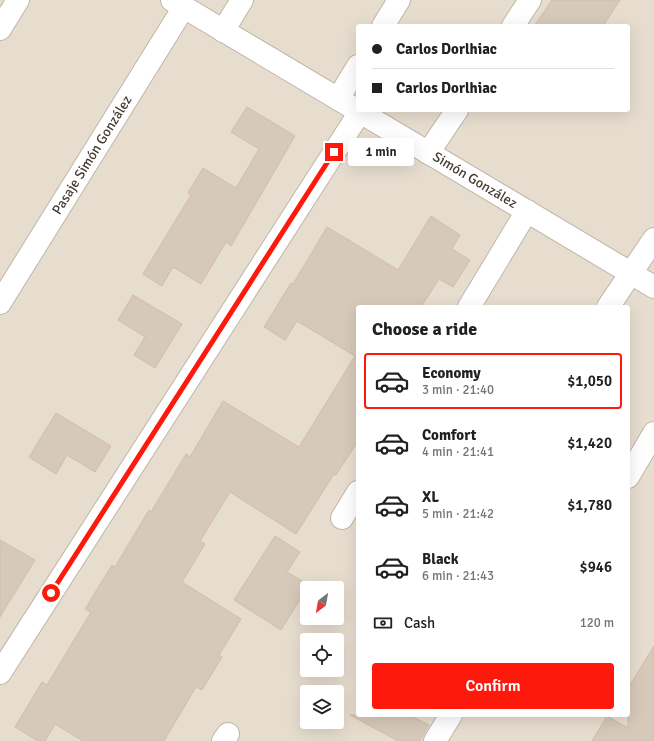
<!DOCTYPE html>
<html lang="en">
<head>
<meta charset="utf-8">
<style>
  :root { --surface:#fff; --page:#f6f6f6; --text:#202124; --muted:#757577; --line:#e0e0e0; --accent:#ff180c }
  body { margin:0; font-family:Signika,sans-serif; background:var(--page); color:var(--text); height:100vh; display:flex; flex-direction:column; font-size:15px; white-space:nowrap }
  * { box-sizing:border-box; margin:0 }
  p { font-size:13px; color:var(--muted) }
  .icon { flex:none; width:22px; height:22px; fill:none; stroke:currentColor; stroke-width:2; stroke-linecap:round; stroke-linejoin:round }
  .map { position:relative; flex:1; overflow:hidden }
  .details { position:absolute; left:356px; top:305px; width:274px; height:412px; display:flex; flex-direction:column; background:var(--surface); border-radius:4px; box-shadow:0 4px 16px #0002 }
  .details>* { flex:none }
  .banner { position:absolute; left:356px; top:24px; width:274px; height:88px; border-radius:4px; box-shadow:0 4px 16px #0002; display:grid; align-content:center; height:88px; padding:0 16px; background:var(--surface) }
  .needle { width:26px; rotate:211deg }
  .buttons { position:absolute; left:300px; top:581px; display:grid; gap:8px }
  .buttons a { display:grid; place-items:center; width:44px; height:44px; border-radius:4px; background:var(--surface); box-shadow:0 4px 16px #0002; font-size:20px }
  .end { position:absolute; width:18px; height:18px; margin:-9px; border:5px solid #ff180c; background:#fff; box-shadow:0 0 0 2px #fff }
  .from { border-radius:50% }
  .bubble { position:absolute; height:28px; border-radius:4px; background:var(--surface); box-shadow:0 4px 16px #0002; font-size:13px; font-weight:600; line-height:28px; text-align:center }
  .banner b { display:flex; align-items:center; gap:14px; height:38px; font-size:15px }
  .banner b+b { border-top:1px solid var(--line) }
  .banner i { width:10px; height:10px; background:var(--text) }
  ul { padding:0; list-style:none }
  li { display:flex; align-items:center; gap:12px; height:56px; margin:0 8px 6px; padding:0 8px; border:2px solid transparent; border-radius:4px }
  li div { flex:1 }
  li b { display:block; font-size:15px }
  li em { font-style:normal; font-weight:600 }
  li.selected { border-color:var(--accent) }
  li>.icon { width:36px; height:36px; stroke-width:1.5 }
  h2 { padding:0 16px; font-size:18px; line-height:48px }
  .pay { display:flex; align-items:center; gap:10px; height:44px; padding:0 16px; font-size:15px }
  .pay p { margin-inline-start:auto }
  .action { display:flex; gap:8px; margin-top:auto; padding:8px 16px }
  .action a { flex:1; height:46px; border-radius:4px; background:var(--accent); color:#fff; font-size:16px; font-weight:600; line-height:46px; text-align:center }
  .map>svg:first-child { display:block }
  .residential { fill:#e7ddcf; fill-rule:evenodd }
  .building { fill:#d7c9b9; stroke:#d0bda9 }
  .lines { fill:none; stroke-linecap:round; stroke-linejoin:round }
  .minor-casing { stroke:#c1b5a7; stroke-width:24 }
  .minor { stroke:#fff; stroke-width:22 }
  .route { stroke:#ff180c; stroke-width:5 }
  .labels { text-anchor:middle; dominant-baseline:central; stroke-width:3; stroke-linejoin:round; paint-order:stroke }
  .street-label { font-size:14px; fill:#443b32; stroke:#fff }
</style>
</head>
<body>
<div class="map">
<svg width="654" height="741" viewBox="0 0 654 741">
  <rect width="100%" height="100%" fill="#f2ece2"/>
  <path class="residential" d="M0,0h654v741h-654zM358,26h270v84h-270zM358,307h270v408h-270zM307,588h30v30h-30zM307,640h30v30h-30zM307,692h30v30h-30z"/>
  <g class="building">
    <polygon points="552,0 620,0 603,26 534,26"/>
    <polygon points="247,107 295,136 231,246 226,242 201,284 173,267 162,286 143,274 191,195 188,193 203,168 236,188 259,149 231,132"/>
    <polygon points="431,216 460,235 452,249 470,260 453,287 439,279 421,307 358,307 358,441 336,475 334,474 296,534 230,492 200,541 205,544 182,582 241,619 219,655 222,657 202,690 196,687 164,741 83,741 55,724 45,741 38,741 15,727 42,682 47,685 91,612 85,609 112,565 115,567 149,510 151,512 186,454 190,457 223,401 299,447 355,356 297,321 285,340 264,327 291,283 293,284 327,227 398,270"/>
    <polygon points="133,295 182,324 155,368 134,355 145,337 118,320"/>
    <polygon points="56,413 111,446 95,472 67,455 56,474 29,457"/>
    <polygon points="275,536 300,552 287,572 309,585 281,630 234,600"/>
    <polygon points="0,540 35,560 0,617"/>
    <polygon points="654,646 654,741 592,741 607,716 628,728 628,688"/>
    <polygon points="350,715 410,715 429,725 420,741 398,741"/>
  </g>
  <g class="lines">
    <defs>
      <g id="minor">
        <polyline points="172,0 654,287"/>
        <polyline points="383,26 399,0"/>
        <polyline points="513,26 530,0"/>
        <polyline points="0,29 18,0"/>
        <polyline points="223,31 242,0"/>
        <polyline points="338,99 358,66"/>
        <polyline points="428,153 457,110"/>
        <polyline points="0,303 184,7"/>
        <polyline points="469,307 527,211"/>
        <polyline points="608,307 654,239"/>
        <polyline points="628,477 654,433"/>
        <polyline points="342,518 358,492"/>
        <polyline points="0,673 360,112"/>
        <polyline points="223,741 228,734"/>
        <polyline points="435,741 451,715"/>
      </g>
    </defs>
    <use href="#minor" class="minor-casing"/>
    <use href="#minor" class="minor"/>
  </g>
  <g class="lines">
    <polyline class="route" points="51,593 334,152"/>
  </g>
  <g class="labels">
    <g class="street-label">
      <text transform="translate(92 155) rotate(-58)">Pasaje Simón González</text>
      <text transform="translate(475 180) rotate(31)">Simón González</text>
    </g>
  </g>
</svg>
<div class="buttons">
<a><svg class="needle" viewBox="-14 -14 28 28"><path d="M0-13l5 13h-10z" fill="#e53935"/><path d="M0 13l5-13h-10z" fill="#757577"/></svg></a>
<a><svg class="icon" aria-label="locate" viewBox="0 0 24 24"><circle cx="12" cy="12" r="6"/><path d="M12 2v4M12 18v4M2 12h4M18 12h4"/></svg></a>
<a><svg class="icon" aria-label="layers" viewBox="0 0 24 24"><path d="M12 4l9 5-9 5-9-5zM3 14l9 5 9-5"/></svg></a>
</div>
<i class="end from" style="left:51px;top:593px"></i>
<i class="end" style="left:334px;top:152px"></i>
<div class="bubble" style="left:348px;top:138px;width:66px">1 min</div>
<div class="banner">
<b><i class="from"></i>Carlos Dorlhiac</b>
<b><i></i>Carlos Dorlhiac</b>
</div>
<section class="details">
<h2>Choose a ride</h2>
<ul>
<li class="selected"><svg class="icon" aria-label="car" viewBox="0 0 24 24"><path d="M5 17H2v-5l4-1 3-4h7l3 4 3 1v5h-3M9 17h6M6 11h13"/><circle cx="7" cy="17" r="2"/><circle cx="17" cy="17" r="2"/></svg><div><b>Economy</b><p>3 min · 21:40</p></div><em>$1,050</em></li>
<li><svg class="icon" aria-label="car" viewBox="0 0 24 24"><path d="M5 17H2v-5l4-1 3-4h7l3 4 3 1v5h-3M9 17h6M6 11h13"/><circle cx="7" cy="17" r="2"/><circle cx="17" cy="17" r="2"/></svg><div><b>Comfort</b><p>4 min · 21:41</p></div><em>$1,420</em></li>
<li><svg class="icon" aria-label="car" viewBox="0 0 24 24"><path d="M5 17H2v-5l4-1 3-4h7l3 4 3 1v5h-3M9 17h6M6 11h13"/><circle cx="7" cy="17" r="2"/><circle cx="17" cy="17" r="2"/></svg><div><b>XL</b><p>5 min · 21:42</p></div><em>$1,780</em></li>
<li><svg class="icon" aria-label="car" viewBox="0 0 24 24"><path d="M5 17H2v-5l4-1 3-4h7l3 4 3 1v5h-3M9 17h6M6 11h13"/><circle cx="7" cy="17" r="2"/><circle cx="17" cy="17" r="2"/></svg><div><b>Black</b><p>6 min · 21:43</p></div><em>$946</em></li>
</ul>
<div class="pay"><svg class="icon" aria-label="cash" viewBox="0 0 24 24"><path d="M3 7h18v10H3z"/><circle cx="12" cy="12" r="2"/></svg>Cash<p>120 m</p></div>
<div class="action"><a>Confirm</a></div>
</section>
</div>
</body>
</html>
